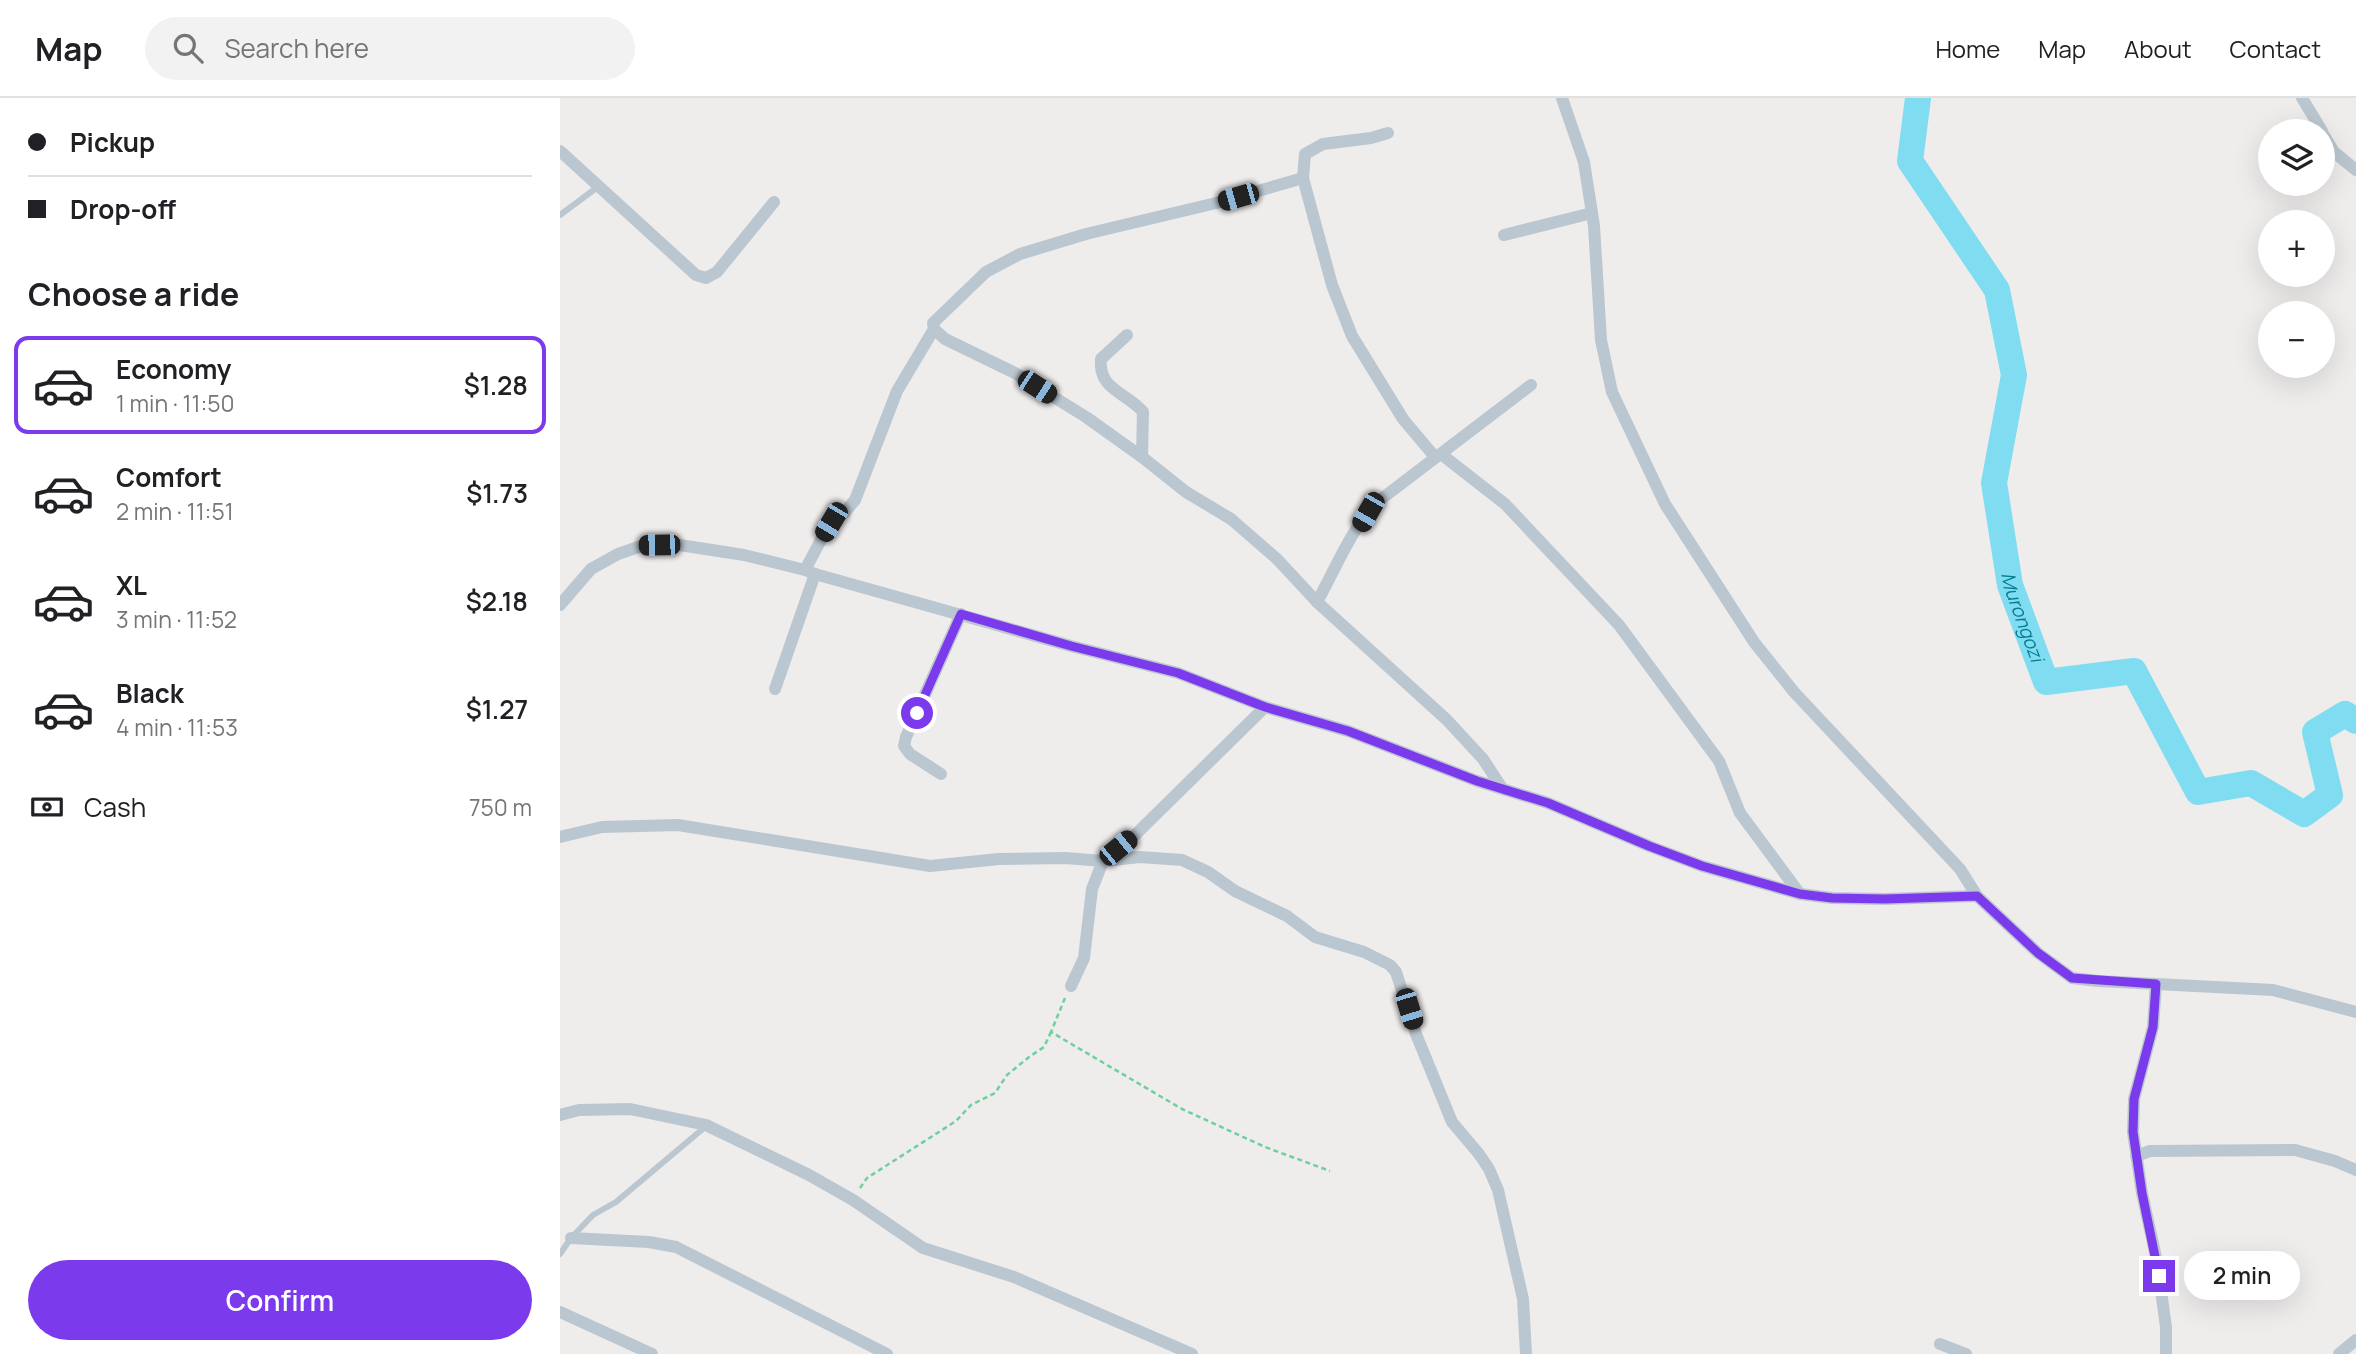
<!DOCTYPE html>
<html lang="en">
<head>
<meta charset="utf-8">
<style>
  :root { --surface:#fff; --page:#f2f2f2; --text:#202124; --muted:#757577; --line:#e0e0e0; --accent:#7c3aed }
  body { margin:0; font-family:Manrope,sans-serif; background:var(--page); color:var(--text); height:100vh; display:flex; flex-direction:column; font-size:26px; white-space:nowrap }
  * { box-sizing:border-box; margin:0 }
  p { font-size:23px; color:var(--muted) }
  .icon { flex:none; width:38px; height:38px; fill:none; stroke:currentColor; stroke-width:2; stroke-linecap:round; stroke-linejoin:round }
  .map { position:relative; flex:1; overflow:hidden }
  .sheet { display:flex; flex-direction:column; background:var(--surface); width:560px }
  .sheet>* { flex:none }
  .guide { display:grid; align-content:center; height:154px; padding:0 28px; background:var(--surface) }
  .tools { position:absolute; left:1698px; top:21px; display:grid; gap:14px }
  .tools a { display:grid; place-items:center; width:77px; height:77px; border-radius:50%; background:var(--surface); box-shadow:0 7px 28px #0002; font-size:35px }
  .end { position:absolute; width:32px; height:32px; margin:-16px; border:9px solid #7c3aed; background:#fff; box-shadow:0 0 0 4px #fff }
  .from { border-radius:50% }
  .bubble { position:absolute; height:49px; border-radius:24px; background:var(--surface); box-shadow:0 7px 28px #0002; font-size:23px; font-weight:600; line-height:49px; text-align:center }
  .car { position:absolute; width:21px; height:42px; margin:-21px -10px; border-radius:9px; box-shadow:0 0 5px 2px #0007; background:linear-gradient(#222 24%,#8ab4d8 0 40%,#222 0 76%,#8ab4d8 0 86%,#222 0) }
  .guide b { display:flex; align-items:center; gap:24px; height:66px; font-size:26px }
  .guide b+b { border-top:2px solid var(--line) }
  .guide i { width:18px; height:18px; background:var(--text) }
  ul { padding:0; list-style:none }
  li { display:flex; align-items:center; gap:21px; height:98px; margin:0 14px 10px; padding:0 14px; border:4px solid transparent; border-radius:14px }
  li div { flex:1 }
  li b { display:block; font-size:26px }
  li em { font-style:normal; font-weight:600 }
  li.current { border-color:var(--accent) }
  li>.icon { width:63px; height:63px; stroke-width:1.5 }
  h2 { padding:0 28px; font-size:32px; line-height:84px }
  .pay { display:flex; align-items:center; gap:18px; height:77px; padding:0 28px; font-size:26px }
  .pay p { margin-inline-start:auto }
  .cta { display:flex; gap:14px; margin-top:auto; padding:14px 28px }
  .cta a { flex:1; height:80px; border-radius:42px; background:var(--accent); color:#fff; font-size:28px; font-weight:600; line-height:80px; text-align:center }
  header { display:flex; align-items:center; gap:42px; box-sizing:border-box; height:98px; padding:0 35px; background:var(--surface); border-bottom:2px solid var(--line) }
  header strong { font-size:33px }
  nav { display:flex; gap:38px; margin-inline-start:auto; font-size:24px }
  .search { width:490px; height:63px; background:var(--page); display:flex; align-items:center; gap:18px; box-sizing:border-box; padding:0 24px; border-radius:38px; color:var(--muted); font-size:26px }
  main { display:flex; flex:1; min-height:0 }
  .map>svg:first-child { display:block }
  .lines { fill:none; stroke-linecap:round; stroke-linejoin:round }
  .river { stroke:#80ddf1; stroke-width:26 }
  .path { stroke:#6cd19c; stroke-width:2.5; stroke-dasharray:5 3.5; stroke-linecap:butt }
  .lane { stroke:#bbc7d0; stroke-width:6 }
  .street { stroke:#bbc7d0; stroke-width:12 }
  .route { stroke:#7c3aed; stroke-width:9 }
  .labels { text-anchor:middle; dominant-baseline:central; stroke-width:7; stroke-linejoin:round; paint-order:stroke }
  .water-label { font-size:19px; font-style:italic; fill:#057c96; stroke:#fff }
</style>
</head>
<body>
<header>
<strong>Map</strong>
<div class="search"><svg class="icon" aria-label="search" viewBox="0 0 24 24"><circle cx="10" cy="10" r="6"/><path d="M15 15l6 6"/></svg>Search here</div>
<nav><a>Home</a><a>Map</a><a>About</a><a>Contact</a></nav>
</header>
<main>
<section class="sheet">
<div class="guide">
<b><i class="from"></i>Pickup</b>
<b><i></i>Drop-off</b>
</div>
<h2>Choose a ride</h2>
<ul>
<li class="current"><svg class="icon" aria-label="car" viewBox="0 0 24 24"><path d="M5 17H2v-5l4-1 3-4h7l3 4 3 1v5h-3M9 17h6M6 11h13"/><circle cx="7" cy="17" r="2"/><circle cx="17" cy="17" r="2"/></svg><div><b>Economy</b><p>1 min · 11:50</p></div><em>$1.28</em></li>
<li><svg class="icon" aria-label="car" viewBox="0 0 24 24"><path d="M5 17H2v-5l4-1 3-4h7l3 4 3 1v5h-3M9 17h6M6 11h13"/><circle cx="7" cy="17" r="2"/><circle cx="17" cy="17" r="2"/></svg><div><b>Comfort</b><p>2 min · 11:51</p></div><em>$1.73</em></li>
<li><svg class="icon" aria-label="car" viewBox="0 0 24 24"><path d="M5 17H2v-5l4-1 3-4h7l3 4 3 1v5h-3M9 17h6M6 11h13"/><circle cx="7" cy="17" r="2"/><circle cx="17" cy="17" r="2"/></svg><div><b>XL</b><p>3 min · 11:52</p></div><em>$2.18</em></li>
<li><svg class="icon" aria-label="car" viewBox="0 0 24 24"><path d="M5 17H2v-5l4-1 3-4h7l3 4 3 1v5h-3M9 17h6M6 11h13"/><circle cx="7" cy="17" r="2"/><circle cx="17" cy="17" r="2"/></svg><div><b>Black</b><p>4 min · 11:53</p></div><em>$1.27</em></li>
</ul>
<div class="pay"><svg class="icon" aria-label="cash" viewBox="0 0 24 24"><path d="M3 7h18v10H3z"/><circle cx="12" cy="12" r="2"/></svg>Cash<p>750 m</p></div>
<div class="cta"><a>Confirm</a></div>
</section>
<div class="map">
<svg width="1796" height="1256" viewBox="0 0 1796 1256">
  <rect width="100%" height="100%" fill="#efecec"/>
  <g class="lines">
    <path class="river" id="s1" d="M1358,0l-8,63 87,129 17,85 -20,108 16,102 36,97 88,-11 64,121 53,-9 53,31 26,-19 -15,-63 30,-18 11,7"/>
    <g class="path">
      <polyline points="505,900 491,934 622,1011 705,1049 770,1073"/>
      <polyline points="300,1090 307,1080 396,1023 411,1007 435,995 447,977 469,959 484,949 491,934"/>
    </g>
    <g class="lane">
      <polyline points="0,117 39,88"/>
      <polyline points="0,1156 11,1140 33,1117 56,1104 145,1029"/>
    </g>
    <g class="street">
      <polyline points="1002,0 1024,64 1034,128 1041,242 1052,294 1105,406 1194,544 1234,594 1400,771 1417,798 1478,855 1512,880 1538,883 1713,892 1796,914"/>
      <polyline points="1742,0 1762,33"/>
      <polyline points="1762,34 1774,54 1796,72"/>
      <polyline points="828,35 811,40 763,46 745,56 743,80 772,187 792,238 843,321 875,359"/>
      <polyline points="0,53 136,177 146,180 157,174 214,104"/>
      <polyline points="743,80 656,105 526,136 460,156 426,174 373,225 374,231 385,241 455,275 526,319 582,359 626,394 671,421 717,461 757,504 887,622 923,661 942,690"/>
      <polyline points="944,137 1032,115"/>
      <path d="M567,237l-26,24c-3,31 25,33 42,53l-1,45"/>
      <polyline points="881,356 945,406 1059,527 1159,663 1180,715 1240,796"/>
      <polyline points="245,472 271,423 284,415 295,402 337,293 374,231"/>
      <path d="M757,504c18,-32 33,-71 59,-99l155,-118"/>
      <polyline points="0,507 31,471 58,456 84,447 113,446 184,457 245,472 255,476 511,548 618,575 705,609 788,633 917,683 988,705 1089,748 1142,768 1240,796 1272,800 1325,801 1417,798"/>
      <polyline points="215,591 255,476"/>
      <polyline points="381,676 350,656 344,648 346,639 401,516"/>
      <polyline points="0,739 42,729 118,727 370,768 439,761 505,760 543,763 574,738 705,609"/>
      <polyline points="1596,886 1593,929 1574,1001 1573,1034 1582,1095 1597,1164 1606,1229 1606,1256"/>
      <polyline points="511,888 524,860 532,791 543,763 580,759 622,762 648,774 675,793 727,818 755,839 804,854 830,867 836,874 856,936 892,1024 919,1056 929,1071 938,1092 963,1201 966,1256"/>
      <polyline points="0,1017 19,1012 70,1011 146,1027 249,1077 293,1102 363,1150 454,1179 632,1256"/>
      <polyline points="1576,1058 1590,1053 1735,1052 1775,1063 1796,1072"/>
      <polyline points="11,1140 89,1144 116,1149 327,1256"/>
      <polyline points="0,1214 92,1256"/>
      <polyline points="1380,1246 1406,1256"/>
      <polyline points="1779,1256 1796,1242"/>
    </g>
  </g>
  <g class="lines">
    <polyline class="route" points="357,615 401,516 511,548 618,575 705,609 788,633 917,683 988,705 1089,748 1142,768 1240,796 1272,800 1325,801 1417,798 1478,855 1512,880 1596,886 1593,929 1574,1001 1573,1034 1582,1095 1599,1178"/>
  </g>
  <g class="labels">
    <g class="water-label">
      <text stroke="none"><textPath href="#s1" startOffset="553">Murongozi</textPath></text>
    </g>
  </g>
</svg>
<div class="tools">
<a><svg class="icon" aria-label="layers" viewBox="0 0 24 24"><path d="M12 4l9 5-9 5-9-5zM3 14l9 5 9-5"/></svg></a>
<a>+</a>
<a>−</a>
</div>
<i class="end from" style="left:357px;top:615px"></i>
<i class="end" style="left:1599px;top:1178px"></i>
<div class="bubble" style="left:1624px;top:1153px;width:116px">2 min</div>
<i class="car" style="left:678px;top:99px;rotate:254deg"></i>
<i class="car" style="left:477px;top:289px;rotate:123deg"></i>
<i class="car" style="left:808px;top:414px;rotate:210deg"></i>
<i class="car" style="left:271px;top:424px;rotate:211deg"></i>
<i class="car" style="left:99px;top:447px;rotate:269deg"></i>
<i class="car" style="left:558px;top:750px;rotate:51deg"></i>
<i class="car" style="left:849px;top:911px;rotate:163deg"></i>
</div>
</main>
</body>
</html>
